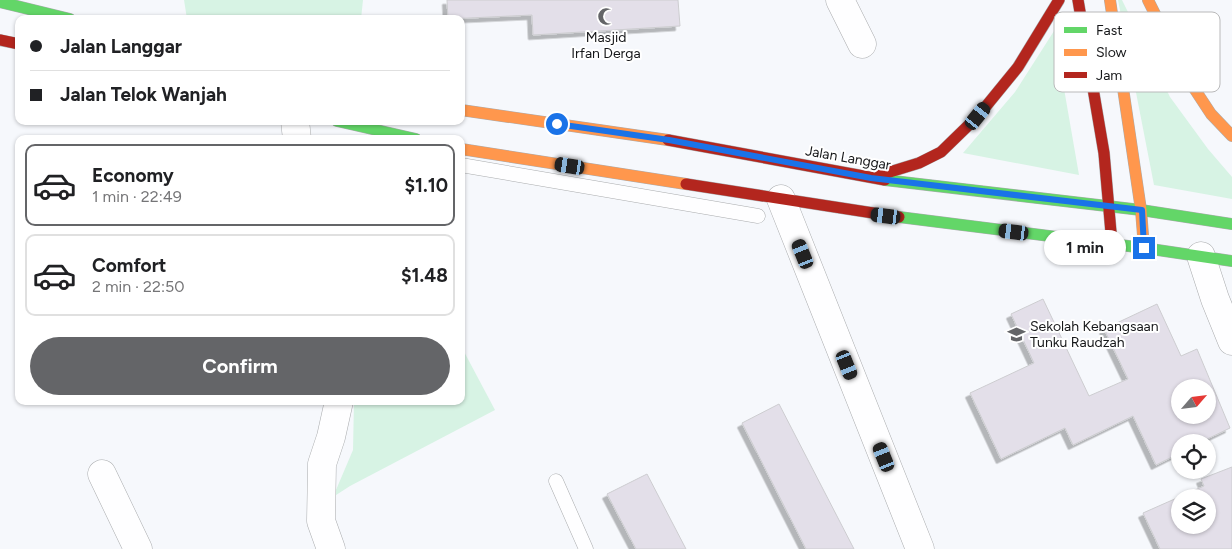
<!DOCTYPE html>
<html lang="en">
<head>
<meta charset="utf-8">
<style>
  :root { --surface:#fff; --page:#f6f6f6; --text:#202124; --muted:#757577; --line:#e0e0e0; --accent:#646568 }
  body { margin:0; font-family:Figtree,sans-serif; background:var(--page); color:var(--text); height:100vh; display:flex; flex-direction:column; font-size:19px; white-space:nowrap }
  * { box-sizing:border-box; margin:0 }
  p { font-size:16px; color:var(--muted) }
  .icon { flex:none; width:28px; height:28px; fill:none; stroke:currentColor; stroke-width:2; stroke-linecap:round; stroke-linejoin:round }
  .map { position:relative; flex:1; overflow:hidden }
  .sheet { position:absolute; left:15px; top:135px; width:450px; height:270px; display:flex; flex-direction:column; background:var(--surface); border-radius:10px; box-shadow:0 1px 4px #0004 }
  .sheet>* { flex:none }
  .hud { position:absolute; left:15px; top:15px; width:450px; height:110px; border-radius:10px; box-shadow:0 1px 4px #0004; display:grid; align-content:center; height:110px; padding:0 15px; background:var(--surface) }
  .needle { width:32px; rotate:62deg }
  .tools { position:absolute; left:1171px; top:379px; display:grid; gap:10px }
  .tools a { display:grid; place-items:center; width:45px; height:45px; border-radius:50%; background:var(--surface); box-shadow:0 1px 4px #0004; font-size:25px }
  .end { position:absolute; width:22px; height:22px; margin:-11px; border:6px solid #1a73e8; background:#fff; box-shadow:0 0 0 2px #fff }
  .from { border-radius:50% }
  .bubble { position:absolute; height:35px; border-radius:18px; background:var(--surface); box-shadow:0 1px 4px #0004; font-size:16px; font-weight:700; line-height:35px; text-align:center }
  .car { position:absolute; width:15px; height:30px; margin:-15px -8px; border-radius:6px; box-shadow:0 0 4px 1px #0007; background:linear-gradient(#222 24%,#8ab4d8 0 40%,#222 0 76%,#8ab4d8 0 86%,#222 0) }
  .hud b { display:flex; align-items:center; gap:18px; height:48px; font-size:19px }
  .hud b+b { border-top:1px solid var(--line) }
  .hud i { width:12px; height:12px; background:var(--text) }
  ul { padding:9px 0 0; list-style:none }
  li { display:flex; align-items:center; gap:15px; height:82px; margin:0 10px 8px; padding:0 5px; border:2px solid var(--line); border-radius:10px }
  li div { flex:1 }
  li b { display:block; font-size:19px }
  li em { font-style:normal; font-weight:700 }
  li.selected { border-color:var(--accent) }
  li>.icon { width:45px; height:45px; stroke-width:1.5 }
  .primary-button { display:flex; gap:10px; margin-top:auto; padding:10px 15px }
  .primary-button a { flex:1; height:58px; border-radius:30px; background:var(--accent); color:#fff; font-size:20px; font-weight:700; line-height:58px; text-align:center }
  .map>svg:first-child { display:block }
  .green { fill:#d7f3e4 }
  .building { fill:#e3dfe9; stroke:#cdcdd0; fill-rule:evenodd; filter:url(#shadow) }
  .lines { fill:none; stroke-linecap:round; stroke-linejoin:round }
  .lane-casing { stroke:#aaacae; stroke-width:15 }
  .street-casing { stroke:#aaacae; stroke-width:29 }
  .fast-casing { stroke:#aaacae; stroke-width:12 }
  .slow-casing { stroke:#aaacae; stroke-width:12 }
  .jam-casing { stroke:#aaacae; stroke-width:12 }
  .lane { stroke:#fefeff; stroke-width:14 }
  .street { stroke:#fefeff; stroke-width:28 }
  .fast { stroke:#63d668; stroke-width:11 }
  .slow { stroke:#ff974d; stroke-width:11 }
  .jam { stroke:#b3261e; stroke-width:11 }
  .route { stroke:#1a73e8; stroke-width:6 }
  .labels { text-anchor:middle; dominant-baseline:central; stroke-width:4; stroke-linejoin:round; paint-order:stroke }
  .poi-label { font-size:14px; fill:#151618; stroke:#fff }
  .street-label { font-size:14px; fill:#151618; stroke:#fff }
  .key { fill:#fff; stroke:#b9b9ba; stroke-width:1 }
  .key-label { font-size:14px; fill:#151618 }
</style>
</head>
<body>
<div class="map">
<svg width="1232" height="549" viewBox="0 0 1232 549">
  <defs>
    <filter id="shadow"><feDropShadow dx="-4.5" dy="4.5" stdDeviation="0" flood-color="#0004"/></filter>
  </defs>
  <rect width="100%" height="100%" fill="#f6f8fc"/>
  <g class="green">
    <polygon points="184,0 363,0 361,19 187,19"/>
    <polygon points="1118,0 1122,0 1170,97 1208,149 1232,177 1232,199 1154,185"/>
    <polygon points="1054,31 1079,175 963,153 1015,92"/>
    <polygon points="461,346 495,410 350,486 333,497 353,450 354,401 461,401"/>
  </g>
  <g class="building">
    <polygon points="447,0 678,0 680,26 533,35 532,15 448,19"/>
    <path d="M1043,299l46,97 39,-17 -24,-50 53,-25 24,52 16,-7 33,79 -29,14h-21v11l-24,12 -23,-49 -60,29 -8,-17 -64,31 -31,-66 64,-30 -23,-49zM1180,388h28v27h-28z"/>
    <polygon points="779,404 854,549 806,549 742,423"/>
    <path d="M1232,467v82h-72l-17,-36 61,-27 -3,-7zM1180,498h28v27h-28z"/>
    <polygon points="647,474 686,549 636,549 607,494"/>
  </g>
  <g class="lines">
    <defs>
      <g id="lane">
        <polyline points="461,165 758,216"/>
        <polyline points="556,481 586,549"/>
      </g>
      <g id="street">
        <polyline points="840,0 862,44"/>
        <polyline points="295,121 297,139"/>
        <polyline points="781,199 920,549"/>
        <polyline points="1201,256 1215,299 1232,341"/>
        <polyline points="102,474 138,549"/>
        <polyline points="331,549 321,521 322,464 331,437 339,401"/>
      </g>
      <g id="fast">
        <polyline points="0,2 70,19"/>
        <polyline points="337,121 416,139"/>
        <polyline points="885,180 1141,210 1232,224"/>
        <polyline points="899,217 1144,248 1232,261"/>
      </g>
      <g id="slow">
        <polyline points="1110,0 1141,210 1144,248"/>
        <polyline points="1148,0 1186,76 1211,114 1232,136"/>
        <polyline points="461,110 668,140"/>
        <polyline points="461,149 686,184"/>
      </g>
      <g id="jam">
        <polyline points="1078,0 1104,153 1112,244"/>
        <polyline points="0,40 19,44"/>
        <polyline points="668,140 885,180"/>
        <polyline points="880,175 919,163 941,152 978,116 1018,67 1059,0"/>
        <polyline points="686,184 899,217"/>
      </g>
    </defs>
    <use href="#lane" class="lane-casing"/>
    <use href="#street" class="street-casing"/>
    <use href="#fast" class="fast-casing"/>
    <use href="#slow" class="slow-casing"/>
    <use href="#jam" class="jam-casing"/>
    <use href="#lane" class="lane"/>
    <use href="#street" class="street"/>
    <use href="#fast" class="fast"/>
    <use href="#slow" class="slow"/>
    <use href="#jam" class="jam"/>
  </g>
  <g class="lines">
    <polyline class="route" points="557,124 669,140 871,178 1142,210 1144,248"/>
  </g>
  <defs>
    <symbol id="mosque-bare" viewBox="-9 -9 18 18"><path d="M3.5-4.9A6 6 0 1 0 3.5 4.9A5 5 0 1 1 3.5-4.9Z" fill="#646568" stroke="#fff" stroke-width="2.5" paint-order="stroke"/></symbol>
    <symbol id="school-bare" viewBox="-9 -9 18 18"><path d="M0-5L7-2L0 1L-7-2ZM-4 1L0 2.5L4 1V4Q0 6-4 4Z" fill="#646568" stroke="#fff" stroke-width="2.5" paint-order="stroke"/></symbol>
  </defs>
  <g fill-rule="evenodd">
    <use href="#mosque-bare" x="594" y="4" width="25" height="25"/>
    <use href="#school-bare" x="1004" y="322" width="25" height="25"/>
  </g>
  <g class="labels">
    <g class="poi-label">
      <text x="606" y="37">Masjid<tspan x="606" dy="16">Irfan Derga</tspan></text>
      <text x="1030" y="326" text-anchor="start">Sekolah Kebangsaan<tspan x="1030" dy="16">Tunku Raudzah</tspan></text>
    </g>
    <g class="street-label">
      <text transform="translate(848 158) rotate(10)">Jalan Langgar</text>
    </g>
  </g>
  <rect x="1054" y="12" width="166" height="80" rx="8" class="key"/>
  <rect x="1064" y="27" width="23" height="6" fill="#63d668"/>
  <rect x="1064" y="49" width="23" height="7" fill="#ff974d"/>
  <rect x="1064" y="72" width="23" height="6" fill="#b3261e"/>
  <g class="key-label">
    <text x="1096" y="35">Fast</text>
    <text x="1096" y="57">Slow</text>
    <text x="1096" y="80">Jam</text>
  </g>
</svg>
<div class="tools">
<a><svg class="needle" viewBox="-14 -14 28 28"><path d="M0-13l5 13h-10z" fill="#e53935"/><path d="M0 13l5-13h-10z" fill="#757577"/></svg></a>
<a><svg class="icon" aria-label="locate" viewBox="0 0 24 24"><circle cx="12" cy="12" r="6"/><path d="M12 2v4M12 18v4M2 12h4M18 12h4"/></svg></a>
<a><svg class="icon" aria-label="layers" viewBox="0 0 24 24"><path d="M12 4l9 5-9 5-9-5zM3 14l9 5 9-5"/></svg></a>
</div>
<i class="end from" style="left:557px;top:124px"></i>
<i class="end" style="left:1144px;top:248px"></i>
<div class="bubble" style="left:1044px;top:230px;width:82px">1 min</div>
<i class="car" style="left:978px;top:116px;rotate:39deg"></i>
<i class="car" style="left:570px;top:166px;rotate:279deg"></i>
<i class="car" style="left:886px;top:216px;rotate:277deg"></i>
<i class="car" style="left:1014px;top:232px;rotate:277deg"></i>
<i class="car" style="left:803px;top:254px;rotate:338deg"></i>
<i class="car" style="left:847px;top:365px;rotate:158deg"></i>
<i class="car" style="left:884px;top:457px;rotate:338deg"></i>
<div class="hud">
<b><i class="from"></i>Jalan Langgar</b>
<b><i></i>Jalan Telok Wanjah</b>
</div>
<section class="sheet">
<ul>
<li class="selected"><svg class="icon" aria-label="car" viewBox="0 0 24 24"><path d="M5 17H2v-5l4-1 3-4h7l3 4 3 1v5h-3M9 17h6M6 11h13"/><circle cx="7" cy="17" r="2"/><circle cx="17" cy="17" r="2"/></svg><div><b>Economy</b><p>1 min · 22:49</p></div><em>$1.10</em></li>
<li><svg class="icon" aria-label="car" viewBox="0 0 24 24"><path d="M5 17H2v-5l4-1 3-4h7l3 4 3 1v5h-3M9 17h6M6 11h13"/><circle cx="7" cy="17" r="2"/><circle cx="17" cy="17" r="2"/></svg><div><b>Comfort</b><p>2 min · 22:50</p></div><em>$1.48</em></li>
</ul>
<div class="primary-button"><a>Confirm</a></div>
</section>
</div>
</body>
</html>
